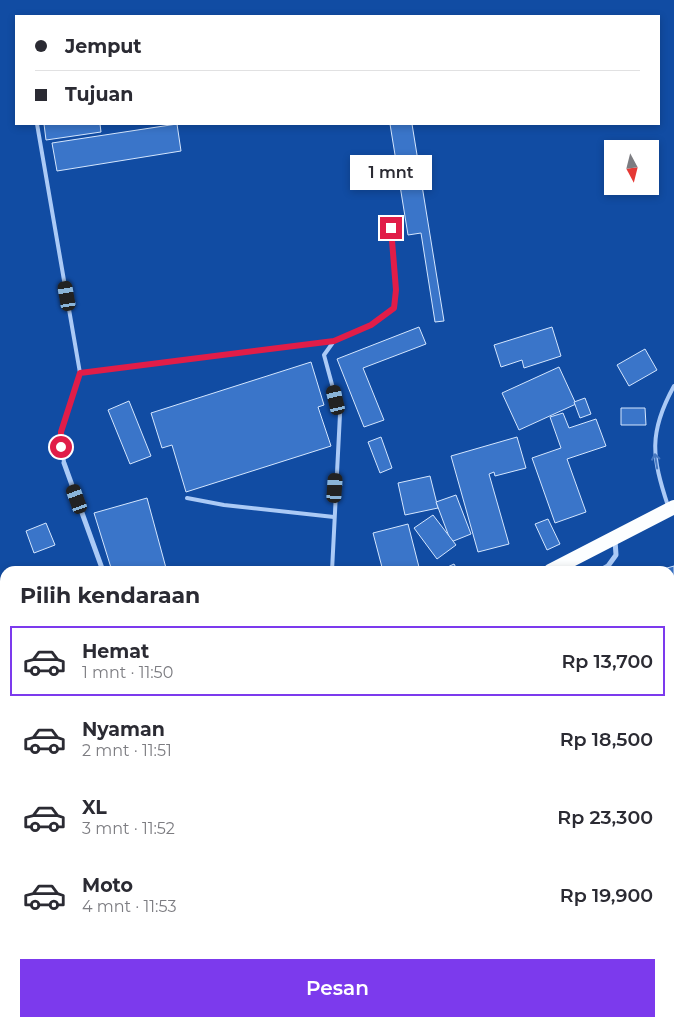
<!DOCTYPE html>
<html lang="id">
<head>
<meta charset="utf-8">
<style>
  :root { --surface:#fff; --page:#f2f2f3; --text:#2b2b33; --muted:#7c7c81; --line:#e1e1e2; --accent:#7c3aed }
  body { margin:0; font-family:Montserrat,sans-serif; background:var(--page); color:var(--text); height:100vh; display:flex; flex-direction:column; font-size:19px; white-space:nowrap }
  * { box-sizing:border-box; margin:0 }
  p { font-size:16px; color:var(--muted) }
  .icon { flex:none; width:28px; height:28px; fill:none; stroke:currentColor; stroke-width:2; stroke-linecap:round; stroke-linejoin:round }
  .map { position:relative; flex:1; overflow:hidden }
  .panel { position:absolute; left:0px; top:566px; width:675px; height:461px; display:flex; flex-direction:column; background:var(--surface); border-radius:15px 15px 0 0; box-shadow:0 2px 8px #0003 }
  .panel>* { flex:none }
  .banner { position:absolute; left:15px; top:15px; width:645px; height:110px; border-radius:0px; box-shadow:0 2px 8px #0003; display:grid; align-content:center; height:110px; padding:0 20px; background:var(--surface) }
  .needle { width:32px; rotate:173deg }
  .buttons { position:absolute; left:604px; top:140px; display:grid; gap:10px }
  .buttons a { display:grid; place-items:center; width:55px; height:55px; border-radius:0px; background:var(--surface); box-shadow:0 2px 8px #0003; font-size:25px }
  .end { position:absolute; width:22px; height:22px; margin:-11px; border:6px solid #e11d48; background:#fff; box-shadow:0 0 0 2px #fff }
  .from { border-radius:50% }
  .bubble { position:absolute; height:35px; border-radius:0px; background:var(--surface); box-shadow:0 2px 8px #0003; font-size:16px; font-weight:600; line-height:35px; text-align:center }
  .car { position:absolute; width:15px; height:30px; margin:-15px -8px; border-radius:6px; box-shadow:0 0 4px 1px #0007; background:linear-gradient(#222 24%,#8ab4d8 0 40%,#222 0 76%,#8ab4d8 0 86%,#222 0) }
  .banner b { display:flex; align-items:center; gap:18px; height:48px; font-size:19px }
  .banner b+b { border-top:1px solid var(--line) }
  .banner i { width:12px; height:12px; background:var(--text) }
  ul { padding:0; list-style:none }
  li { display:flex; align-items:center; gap:15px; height:70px; margin:0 10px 8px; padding:0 10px; border:2px solid transparent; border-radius:0px }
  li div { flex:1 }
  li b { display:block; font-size:19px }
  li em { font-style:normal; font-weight:600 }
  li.on { border-color:var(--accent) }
  li>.icon { width:45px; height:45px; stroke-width:1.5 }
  h2 { padding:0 20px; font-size:22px; line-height:60px }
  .button { display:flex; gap:10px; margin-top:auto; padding:10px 20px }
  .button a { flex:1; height:58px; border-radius:0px; background:var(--accent); color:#fff; font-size:20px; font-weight:600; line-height:58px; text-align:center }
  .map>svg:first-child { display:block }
  .building { fill:#3a75c9; stroke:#d4e6fe }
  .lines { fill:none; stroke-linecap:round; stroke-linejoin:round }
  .path { stroke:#abcaf6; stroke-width:3; stroke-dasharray:2.5 4; stroke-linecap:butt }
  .service { stroke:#abcaf6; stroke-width:4 }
  .minor { stroke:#abcaf6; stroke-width:5 }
  .trunk { stroke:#fcfeff; stroke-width:14 }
  .oneway { stroke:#4778c0 }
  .route { stroke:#e11d48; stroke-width:6 }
</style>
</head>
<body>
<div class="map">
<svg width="674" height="1027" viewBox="0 0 674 1027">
  <rect width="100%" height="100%" fill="#114ca3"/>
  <g class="building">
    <polygon points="44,124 100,124 101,132 46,140"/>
    <polygon points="177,124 181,151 57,171 52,143"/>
    <polygon points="390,124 412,124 444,321 435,322 421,233 408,235"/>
    <polygon points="419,327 426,344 363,368 384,420 364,427 337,359"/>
    <polygon points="552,327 561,356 524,368 522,360 501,367 494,345"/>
    <polygon points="645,349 657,370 629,386 617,365"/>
    <polygon points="311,362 324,405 318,407 331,446 186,492 172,445 162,448 151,413"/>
    <polygon points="559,367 576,404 519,430 502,393"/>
    <polygon points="585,398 591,414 580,418 574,402"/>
    <polygon points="129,401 151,456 130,464 108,410"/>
    <polygon points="621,408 645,408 646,425 621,425"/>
    <polygon points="563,413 569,428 596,419 606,446 567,459 586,512 555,523 532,458 561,448 550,417"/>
    <polygon points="381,437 392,468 380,473 368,442"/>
    <polygon points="517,437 526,468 495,476 494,472 489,474 509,544 478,552 451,456"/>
    <polygon points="430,476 438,508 405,515 398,483"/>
    <polygon points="456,495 471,534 451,542 436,502"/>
    <polygon points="147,498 166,568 162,571 112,571 94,513"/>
    <polygon points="433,515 456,545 437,559 414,528"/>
    <polygon points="548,519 560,544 547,550 535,524"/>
    <polygon points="46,523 55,545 34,553 26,531"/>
    <polygon points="408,524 420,571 383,571 373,533"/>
    <polygon points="454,564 458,571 439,571"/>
    <polygon points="674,566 674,621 670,606 670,571 660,570"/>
    <polygon points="1,607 5,615 5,677 3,678 0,673"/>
    <polygon points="670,628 674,643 674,655 670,656"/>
    <polygon points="674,661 674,706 670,707 670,662"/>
    <polygon points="5,704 5,734 0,734 0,705"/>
    <polygon points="674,709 674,744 672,745 670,711"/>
    <polygon points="0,740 5,791 0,791"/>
    <polygon points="5,903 5,965 0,967 0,905"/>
  </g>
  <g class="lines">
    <polyline class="path" points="62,1022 63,1027"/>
    <g class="service">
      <polyline points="37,124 80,373 61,432 64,463"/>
      <polyline points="80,373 334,341"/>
      <polyline points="187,498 224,505 334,517"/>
      <path d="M668,506c-16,-49 -20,-73 6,-120"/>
      <polyline points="332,571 340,414 324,355 334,341 371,325 394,308 396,290 391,228"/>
    </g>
    <g class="minor">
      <polyline points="64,463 103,571"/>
      <polyline points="599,571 608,566 616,555 615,540"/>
      <polyline points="0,683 5,681"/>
    </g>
    <g class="trunk">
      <polyline points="550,571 674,507"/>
      <polyline points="0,825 5,823"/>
    </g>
  </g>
  <defs><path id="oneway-shaft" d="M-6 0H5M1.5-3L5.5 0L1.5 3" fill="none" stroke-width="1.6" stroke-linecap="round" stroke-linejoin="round" transform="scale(1.25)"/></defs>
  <use class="oneway" href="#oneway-shaft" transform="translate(656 461) rotate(-99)"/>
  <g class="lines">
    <polyline class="route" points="61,447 61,432 80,373 334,341 371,325 394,308 396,290 391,228"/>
  </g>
</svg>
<div class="buttons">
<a><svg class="needle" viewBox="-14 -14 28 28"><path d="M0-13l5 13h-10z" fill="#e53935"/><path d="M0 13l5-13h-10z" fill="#7c7c81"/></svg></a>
</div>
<i class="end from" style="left:61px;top:447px"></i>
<i class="end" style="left:391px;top:228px"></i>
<div class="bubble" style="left:350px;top:155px;width:82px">1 mnt</div>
<i class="car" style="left:67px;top:296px;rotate:350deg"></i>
<i class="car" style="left:336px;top:400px;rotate:347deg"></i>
<i class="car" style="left:335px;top:488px;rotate:4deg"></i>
<i class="car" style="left:77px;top:499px;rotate:340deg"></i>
<div class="banner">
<b><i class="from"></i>Jemput</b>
<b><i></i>Tujuan</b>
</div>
<section class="panel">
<h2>Pilih kendaraan</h2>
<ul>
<li class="on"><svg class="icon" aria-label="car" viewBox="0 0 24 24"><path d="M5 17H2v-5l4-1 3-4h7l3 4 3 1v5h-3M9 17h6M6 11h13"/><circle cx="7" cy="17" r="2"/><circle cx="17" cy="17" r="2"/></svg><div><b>Hemat</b><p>1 mnt · 11:50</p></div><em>Rp 13,700</em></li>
<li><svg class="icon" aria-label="car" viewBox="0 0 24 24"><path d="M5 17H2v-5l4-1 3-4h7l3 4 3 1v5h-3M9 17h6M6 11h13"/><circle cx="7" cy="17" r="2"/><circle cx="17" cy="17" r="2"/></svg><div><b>Nyaman</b><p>2 mnt · 11:51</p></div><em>Rp 18,500</em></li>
<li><svg class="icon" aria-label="car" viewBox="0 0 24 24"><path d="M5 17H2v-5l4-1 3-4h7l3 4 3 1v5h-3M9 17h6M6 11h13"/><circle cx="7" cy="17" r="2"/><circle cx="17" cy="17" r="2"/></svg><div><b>XL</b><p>3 mnt · 11:52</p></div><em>Rp 23,300</em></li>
<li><svg class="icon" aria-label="car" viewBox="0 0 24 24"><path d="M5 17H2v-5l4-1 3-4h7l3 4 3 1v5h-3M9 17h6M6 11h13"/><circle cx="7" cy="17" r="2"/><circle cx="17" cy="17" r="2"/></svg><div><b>Moto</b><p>4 mnt · 11:53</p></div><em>Rp 19,900</em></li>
</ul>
<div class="button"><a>Pesan</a></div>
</section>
</div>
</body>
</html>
